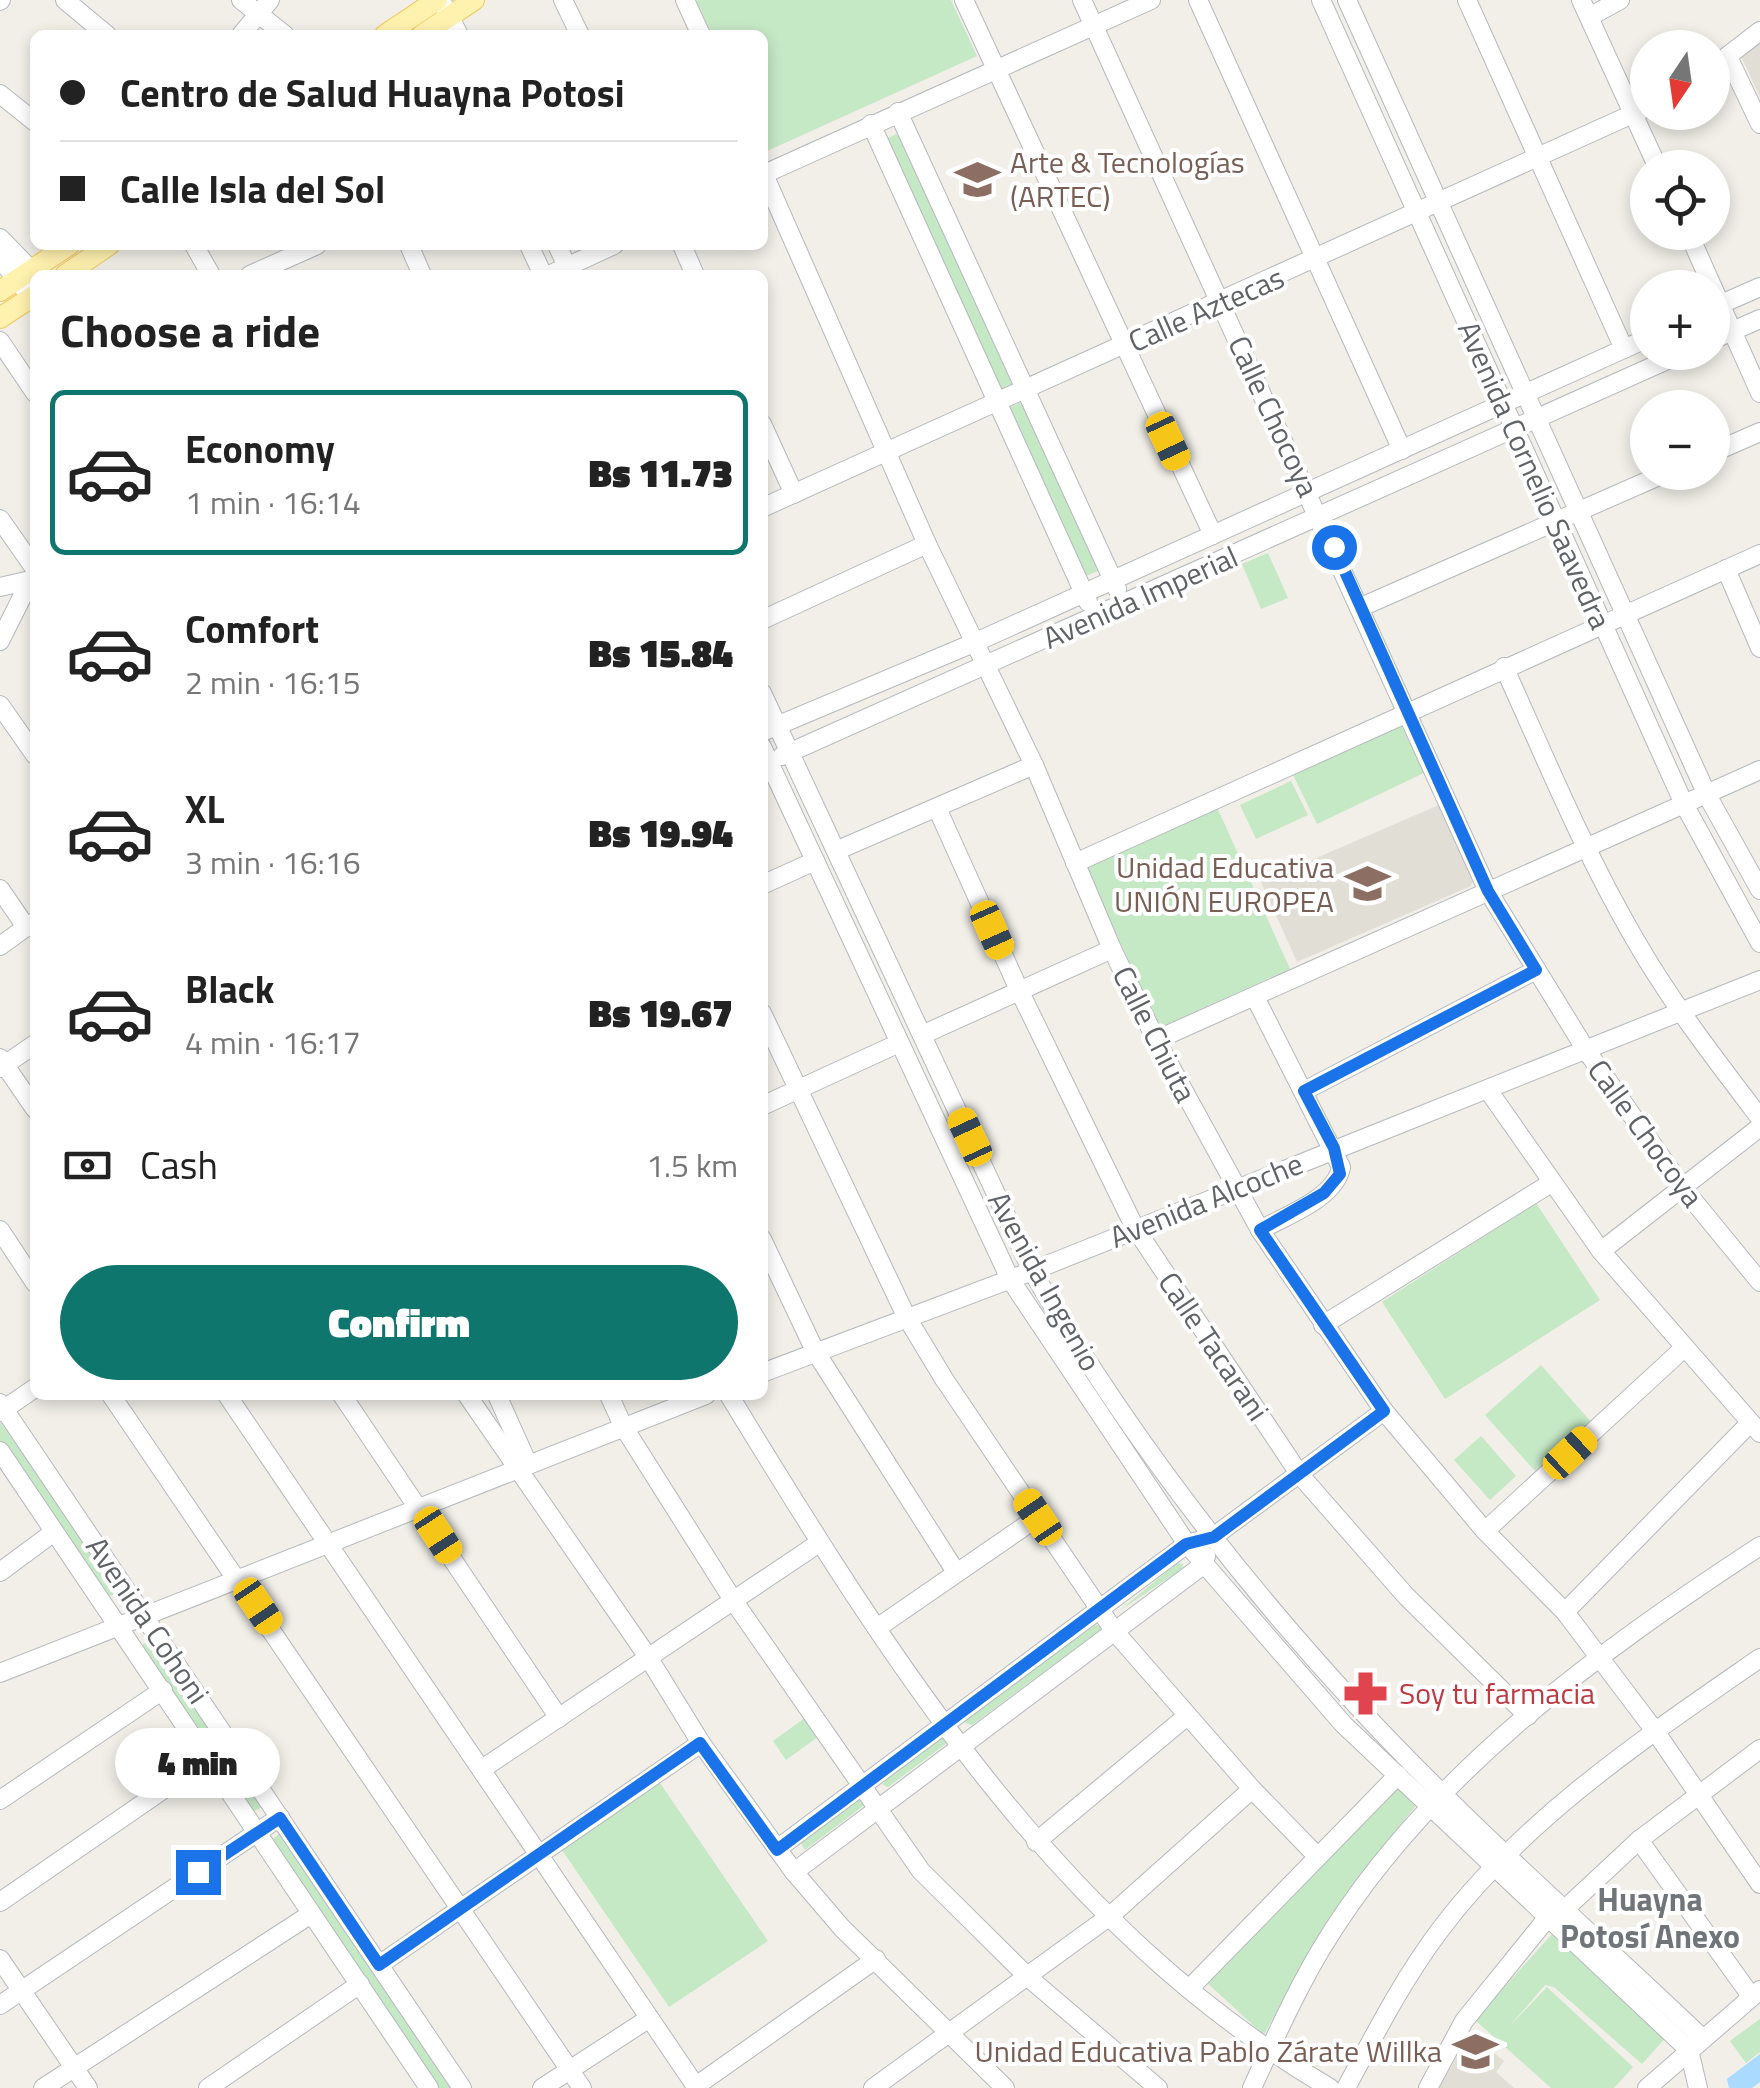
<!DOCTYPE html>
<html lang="en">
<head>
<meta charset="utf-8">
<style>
  :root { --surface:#fff; --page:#f6f6f6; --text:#222; --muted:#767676; --line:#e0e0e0; --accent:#0f766e }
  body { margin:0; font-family:"Titillium Web",sans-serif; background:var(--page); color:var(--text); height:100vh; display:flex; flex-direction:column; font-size:38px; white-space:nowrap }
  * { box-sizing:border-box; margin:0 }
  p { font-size:32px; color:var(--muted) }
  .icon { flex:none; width:55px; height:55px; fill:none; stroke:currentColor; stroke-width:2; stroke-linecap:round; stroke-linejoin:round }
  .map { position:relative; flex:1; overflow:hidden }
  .sheet { position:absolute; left:30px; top:270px; width:738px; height:1130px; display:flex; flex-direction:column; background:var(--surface); border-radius:15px; box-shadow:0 5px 15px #0003 }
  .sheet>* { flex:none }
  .banner { position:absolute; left:30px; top:30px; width:738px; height:220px; border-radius:15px; box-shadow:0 5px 15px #0003; display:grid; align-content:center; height:220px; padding:0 30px; background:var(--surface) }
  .needle { width:65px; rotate:193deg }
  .buttons { position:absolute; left:1630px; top:30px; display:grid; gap:20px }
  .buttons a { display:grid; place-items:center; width:100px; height:100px; border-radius:50%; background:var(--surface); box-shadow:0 5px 15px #0003; font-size:50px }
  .end { position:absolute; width:45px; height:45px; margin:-22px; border:12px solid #1a73e8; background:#fff; box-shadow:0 0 0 5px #fff }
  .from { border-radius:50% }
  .bubble { position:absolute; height:70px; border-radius:35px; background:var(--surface); box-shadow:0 5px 15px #0003; font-size:32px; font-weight:800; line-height:70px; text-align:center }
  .car { position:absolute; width:30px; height:60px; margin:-30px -15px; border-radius:12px; box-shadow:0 0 8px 2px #0007; background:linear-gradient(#f5c518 24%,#345 0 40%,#f5c518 0 76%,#345 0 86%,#f5c518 0) }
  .banner b { display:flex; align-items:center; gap:35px; height:95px; font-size:38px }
  .banner b+b { border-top:2px solid var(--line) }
  .banner i { width:25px; height:25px; background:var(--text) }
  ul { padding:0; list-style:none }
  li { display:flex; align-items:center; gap:30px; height:165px; margin:0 20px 15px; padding:0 10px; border:5px solid transparent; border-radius:15px }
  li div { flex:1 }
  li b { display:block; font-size:38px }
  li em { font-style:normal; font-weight:800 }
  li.on { border-color:var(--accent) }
  li>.icon { width:90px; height:90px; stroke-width:1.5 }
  h2 { padding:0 30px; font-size:45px; line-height:120px }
  .pay { display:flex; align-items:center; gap:25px; height:110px; padding:0 30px; font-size:38px }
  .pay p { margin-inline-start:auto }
  .button { display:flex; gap:20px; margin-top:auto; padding:20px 30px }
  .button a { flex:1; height:115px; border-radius:60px; background:var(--accent); color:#fff; font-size:40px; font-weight:800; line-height:115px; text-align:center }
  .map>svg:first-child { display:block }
  .education { fill:#e1ded6 }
  .green { fill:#c5e8c5 }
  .water { fill:#aadaff }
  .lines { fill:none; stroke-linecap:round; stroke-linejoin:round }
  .minor-casing { stroke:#b5b8bc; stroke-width:20 }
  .major-casing { stroke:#f2c960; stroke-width:22 }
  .minor { stroke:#fff; stroke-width:18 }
  .major { stroke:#fff2af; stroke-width:20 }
  .route { stroke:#1a73e8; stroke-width:12 }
  .labels { text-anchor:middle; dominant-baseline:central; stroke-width:8; stroke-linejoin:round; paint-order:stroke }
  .education-label { font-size:30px; fill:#785e54; stroke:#fff; text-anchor:end }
  .street-label { font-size:30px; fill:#5f6368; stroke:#fff }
  .health-label { font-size:30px; fill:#be3a42; stroke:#fff; text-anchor:start }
  .neighbourhood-label { font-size:32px; font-weight:bold; fill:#70757a; stroke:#fff }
</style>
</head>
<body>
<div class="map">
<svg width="1760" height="2088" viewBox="0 0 1760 2088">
  <rect width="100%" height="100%" fill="#f1efe8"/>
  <g class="education">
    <polygon points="1760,38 1760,97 1742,58 1745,49"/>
    <polygon points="1439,805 1473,881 1471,886 1297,962 1261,882"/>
    <polygon points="1470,2034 1504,2061 1496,2072 1514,2088 1439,2088"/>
  </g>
  <g class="green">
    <polygon points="696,0 951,0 977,56 765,152 762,35 712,35"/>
    <polygon points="897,134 1015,386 1001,393 883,140"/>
    <polygon points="1022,402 1098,571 1086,576 1010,407"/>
    <polygon points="1268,553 1288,598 1261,609 1242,564"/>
    <polygon points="1400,723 1424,773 1317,824 1293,775"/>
    <polygon points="1291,781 1308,815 1256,839 1240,805"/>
    <polygon points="1216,805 1290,969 1159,1028 1086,866"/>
    <polygon points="1536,1203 1600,1300 1445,1399 1382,1302"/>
    <polygon points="1541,1365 1591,1422 1535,1471 1485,1415"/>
    <polygon points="0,1422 115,1586 113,1595 108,1596 0,1444"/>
    <polygon points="1481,1436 1516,1476 1490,1500 1454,1460"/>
    <polygon points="1177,1563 1183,1564 1182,1569 1119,1611"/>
    <polygon points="1095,1625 1101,1625 1100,1630 972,1725 965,1723 967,1717"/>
    <polygon points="150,1640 262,1807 253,1812 141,1646"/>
    <polygon points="809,1715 822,1734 786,1760 773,1741"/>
    <polygon points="942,1736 948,1737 947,1743 888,1787 883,1785 884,1780"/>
    <polygon points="660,1783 768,1941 669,2007 562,1850"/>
    <path d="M1398,1784l19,20c-59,73 -110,147 -153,231l-59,-54z"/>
    <polygon points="861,1796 867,1803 805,1850 801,1843 806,1836"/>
    <polygon points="280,1833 451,2088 438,2088 271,1841"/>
    <polygon points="1553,1933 1668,2035 1642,2064 1554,1987 1545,1985 1508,2028 1547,1987 1633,2067 1614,2088 1551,2088 1475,2020"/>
    <polygon points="1760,2019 1760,2052 1746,2063 1730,2041"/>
  </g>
  <polygon class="water" points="1760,2054 1760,2082 1752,2088 1729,2088 1727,2079"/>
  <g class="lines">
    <defs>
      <g id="minor">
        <polyline points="65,0 107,35"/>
        <polyline points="241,0 285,35"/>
        <polyline points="563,0 580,35"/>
        <polyline points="685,0 701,35"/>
        <polyline points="964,0 1213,535"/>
        <polyline points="1082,0 1488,891 1586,1050 1683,1188 1760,1282"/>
        <polyline points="1198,0 1402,450"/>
        <polyline points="1321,0 1684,804 1760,943"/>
        <polyline points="1347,0 1707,795 1760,890"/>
        <polyline points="1467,0 1624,349"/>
        <polyline points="1581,0 1658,168"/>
        <polyline points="0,1 1,0"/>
        <polyline points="443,4 459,35"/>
        <polyline points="1589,17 1620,0"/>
        <polyline points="241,35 270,0"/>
        <polyline points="1728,57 1760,124"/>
        <polyline points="1712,68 1760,31"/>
        <polyline points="0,94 35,122"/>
        <polyline points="898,112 1117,589"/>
        <polyline points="871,124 1088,602"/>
        <polyline points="762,170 927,544 1034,765 1112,949 1156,1040 1260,1230 1384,1411 1485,1531 1565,1612 1655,1731 1760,1884"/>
        <polyline points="762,175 1151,0"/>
        <polyline points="1688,232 1760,393"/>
        <polyline points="0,238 36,275"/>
        <polyline points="194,245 211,275"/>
        <polyline points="409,245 422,275"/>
        <polyline points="529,245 543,275"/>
        <polyline points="557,245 571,275"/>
        <polyline points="682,245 695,275"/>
        <polyline points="0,259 31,297"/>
        <polyline points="250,275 317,245"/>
        <polyline points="549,275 614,245"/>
        <polyline points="1712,308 1760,287"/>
        <polyline points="1712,340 1760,319"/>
        <polyline points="0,341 35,393"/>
        <polyline points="762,424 794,494"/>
        <polyline points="1712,453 1760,432"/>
        <polyline points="762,508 1648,107"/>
        <polyline points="0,519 35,569"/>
        <polyline points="1726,569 1760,648"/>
        <polyline points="0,587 35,579"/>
        <polyline points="1359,608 1668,472"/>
        <polyline points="762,620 927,544"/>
        <polyline points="0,641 29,583"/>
        <path d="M1504,667c41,90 79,183 129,269 37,65 82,123 127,182"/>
        <path d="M762,693l270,578c91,156 203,303 326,436 108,117 230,222 344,331"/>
        <polyline points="0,705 35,755"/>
        <polyline points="762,732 976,642 1648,338"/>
        <polyline points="762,747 1010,1279 1187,1544 1344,1725 1689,2050"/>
        <polyline points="782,756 1685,352"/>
        <polyline points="937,808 1019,990 1135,1228 1300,1475 1406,1596 1528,1716"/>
        <polyline points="838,850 1034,765"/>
        <polyline points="1075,863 1760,554"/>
        <polyline points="762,885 815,861"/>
        <polyline points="0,889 26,927"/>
        <polyline points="0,946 32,923"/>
        <path d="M1255,997l86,170c-5,31 -56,49 -81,63"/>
        <polyline points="762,1013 906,1316 944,1379 1115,1632 1252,1789 1318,1857"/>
        <polyline points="922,1035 1112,949"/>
        <polyline points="1156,1040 1760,770"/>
        <polyline points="0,1058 35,1109"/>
        <polyline points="0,1068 35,1044"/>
        <polyline points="1488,1090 1601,1251 1760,1433"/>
        <polyline points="1304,1091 1536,970"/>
        <polyline points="762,1106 897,1044"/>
        <polyline points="0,1230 35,1283"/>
        <polyline points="762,1239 815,1351 956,1572"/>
        <polyline points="1601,1251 1760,1127"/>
        <polyline points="1323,1325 1551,1183"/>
        <polyline points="762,1373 1032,1271 1760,980"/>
        <polyline points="111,1395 582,2088"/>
        <polyline points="227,1395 697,2088"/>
        <polyline points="342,1395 559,1718"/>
        <polyline points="467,1395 648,1657 701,1743 794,1872 842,1928 1005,2088"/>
        <polyline points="497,1395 528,1464"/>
        <polyline points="609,1395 623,1426 733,1600 921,1871 1029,1978 1158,2088"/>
        <path d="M729,1395c160,262 329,535 601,693"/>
        <polyline points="0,1403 462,2088"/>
        <polyline points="0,1412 35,1388"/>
        <polyline points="0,1451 429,2088"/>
        <polyline points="1485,1531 1683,1349"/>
        <polyline points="0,1572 54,1532"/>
        <polyline points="1565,1612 1750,1423"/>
        <polyline points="877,1628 1038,1517"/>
        <polyline points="0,1673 706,1395"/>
        <polyline points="482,1769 819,1543"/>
        <polyline points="0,1800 163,1690"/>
        <polyline points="1639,1840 1751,1996"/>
        <polyline points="1036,1842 1187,1716"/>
        <polyline points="777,1849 1187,1544 1213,1537 1384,1411"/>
        <polyline points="794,1872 1203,1565 1206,1556"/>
        <polyline points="0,1902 209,1758"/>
        <polyline points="0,1959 88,2088"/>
        <polyline points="379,1965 701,1743"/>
        <polyline points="1189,1989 1398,1775"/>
        <polyline points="0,2005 280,1817"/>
        <polyline points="1689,2050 1698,2088"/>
        <polyline points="696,2086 876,1959"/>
        <polyline points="43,2088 311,1914"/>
        <polyline points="208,2088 360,1984"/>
        <polyline points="542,2088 648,2019"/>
        <polyline points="873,2088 1110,1916 1252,1789"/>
        <path d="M1252,2088c21,-46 42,-93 68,-137 103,-173 275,-297 440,-405"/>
        <path d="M1346,2088c29,-54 57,-109 94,-158 84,-112 206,-193 320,-272"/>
        <polyline points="1428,2088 1464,2021 1548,1917 1566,1908 1639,1840 1760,1749"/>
        <polyline points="1647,2088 1760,1990"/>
      </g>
      <g id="major">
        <polyline points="385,35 437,0"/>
        <polyline points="422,35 474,0"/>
        <polyline points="65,275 109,245"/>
        <polyline points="0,291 69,245"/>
        <polyline points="0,318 35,295"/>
      </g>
    </defs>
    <use href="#minor" class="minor-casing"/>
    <use href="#major" class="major-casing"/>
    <use href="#minor" class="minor"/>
    <use href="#major" class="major"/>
  </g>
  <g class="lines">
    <polyline class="route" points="198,1872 280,1818 379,1965 700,1743 777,1850 1186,1544 1214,1537 1384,1411 1260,1230 1324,1193 1340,1174 1334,1148 1304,1091 1536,970 1488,891 1334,547"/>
  </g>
  <defs>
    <symbol id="university-bare" viewBox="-9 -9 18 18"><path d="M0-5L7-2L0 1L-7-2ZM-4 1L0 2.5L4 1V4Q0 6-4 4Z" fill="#8d6e63" stroke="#fff" stroke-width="2.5" paint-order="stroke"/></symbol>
    <symbol id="school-bare" viewBox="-9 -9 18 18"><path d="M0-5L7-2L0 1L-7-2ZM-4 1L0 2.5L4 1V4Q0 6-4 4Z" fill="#8d6e63" stroke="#fff" stroke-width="2.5" paint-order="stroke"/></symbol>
    <symbol id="pharmacy-bare" viewBox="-9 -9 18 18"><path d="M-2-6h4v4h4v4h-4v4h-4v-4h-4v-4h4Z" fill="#e0444e" stroke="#fff" stroke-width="2.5" paint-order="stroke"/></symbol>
  </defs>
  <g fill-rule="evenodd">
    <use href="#university-bare" x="946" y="148" width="63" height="63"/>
    <use href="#school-bare" x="1336" y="852" width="63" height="63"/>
    <use href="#pharmacy-bare" x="1334" y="1662" width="63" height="63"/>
    <use href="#school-bare" x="1444" y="2020" width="63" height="63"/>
  </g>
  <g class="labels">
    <g class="education-label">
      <text x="1010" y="162" text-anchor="start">Arte &amp; Tecnologías<tspan x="1010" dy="34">(ARTEC)</tspan></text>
      <text x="1334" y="867">Unidad Educativa<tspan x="1334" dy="34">UNIÓN EUROPEA</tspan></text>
      <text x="1442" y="2051">Unidad Educativa Pablo Zárate Willka</text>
    </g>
    <g class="street-label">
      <text transform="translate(1206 309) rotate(-24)">Calle Aztecas</text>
      <text transform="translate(1274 416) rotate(65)">Calle Chocoya</text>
      <text transform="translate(1535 475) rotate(66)">Avenida Cornelio Saavedra</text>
      <text transform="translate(1140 597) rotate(-24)">Avenida Imperial</text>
      <text transform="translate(1155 1034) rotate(63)">Calle Chiuta</text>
      <text transform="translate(1646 1133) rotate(54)">Calle Chocoya</text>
      <text transform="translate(1206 1200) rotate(-22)">Avenida Alcoche</text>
      <text transform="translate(1045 1281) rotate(61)">Avenida Ingenio</text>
      <text transform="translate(1214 1346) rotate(56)">Calle Tacarani</text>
      <text transform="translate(148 1620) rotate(56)">Avenida Cohoni</text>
    </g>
    <g class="health-label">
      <text x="1399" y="1693">Soy tu farmacia</text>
    </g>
    <g class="neighbourhood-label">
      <text x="1650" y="1899">Huayna<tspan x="1650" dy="37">Potosí Anexo</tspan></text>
    </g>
  </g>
</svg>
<div class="buttons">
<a><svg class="needle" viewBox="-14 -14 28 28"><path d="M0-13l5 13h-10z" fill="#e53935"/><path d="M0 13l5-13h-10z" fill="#767676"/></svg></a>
<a><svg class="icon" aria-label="locate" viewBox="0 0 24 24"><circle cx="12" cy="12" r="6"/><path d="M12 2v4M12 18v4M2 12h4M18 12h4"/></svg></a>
<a>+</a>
<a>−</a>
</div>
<i class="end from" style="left:1334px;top:547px"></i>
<i class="end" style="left:198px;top:1872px"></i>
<div class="bubble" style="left:115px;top:1728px;width:165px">4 min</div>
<i class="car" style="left:1168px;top:441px;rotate:155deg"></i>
<i class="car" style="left:992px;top:930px;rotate:156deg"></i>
<i class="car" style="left:970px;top:1137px;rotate:335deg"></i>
<i class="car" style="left:1570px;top:1453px;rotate:47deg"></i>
<i class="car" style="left:1038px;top:1517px;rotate:326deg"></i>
<i class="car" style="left:438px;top:1535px;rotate:147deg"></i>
<i class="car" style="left:258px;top:1606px;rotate:146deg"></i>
<div class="banner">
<b><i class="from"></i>Centro de Salud Huayna Potosi</b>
<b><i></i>Calle Isla del Sol</b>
</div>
<section class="sheet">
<h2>Choose a ride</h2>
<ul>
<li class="on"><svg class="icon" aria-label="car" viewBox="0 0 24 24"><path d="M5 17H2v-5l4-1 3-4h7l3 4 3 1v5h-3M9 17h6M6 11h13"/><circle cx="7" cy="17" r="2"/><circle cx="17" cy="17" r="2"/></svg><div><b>Economy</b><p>1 min · 16:14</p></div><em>Bs 11.73</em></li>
<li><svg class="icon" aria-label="car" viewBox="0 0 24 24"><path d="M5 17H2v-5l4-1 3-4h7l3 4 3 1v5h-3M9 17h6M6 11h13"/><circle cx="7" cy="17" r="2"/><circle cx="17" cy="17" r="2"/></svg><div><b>Comfort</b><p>2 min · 16:15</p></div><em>Bs 15.84</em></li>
<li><svg class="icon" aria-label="car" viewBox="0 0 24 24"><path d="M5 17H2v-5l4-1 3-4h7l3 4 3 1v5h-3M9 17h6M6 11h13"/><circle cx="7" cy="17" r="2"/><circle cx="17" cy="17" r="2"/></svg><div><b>XL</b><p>3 min · 16:16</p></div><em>Bs 19.94</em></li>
<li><svg class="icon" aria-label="car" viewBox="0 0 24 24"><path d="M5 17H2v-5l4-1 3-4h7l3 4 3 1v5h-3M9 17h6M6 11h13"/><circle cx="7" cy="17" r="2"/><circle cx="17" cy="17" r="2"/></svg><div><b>Black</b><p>4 min · 16:17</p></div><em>Bs 19.67</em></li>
</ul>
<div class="pay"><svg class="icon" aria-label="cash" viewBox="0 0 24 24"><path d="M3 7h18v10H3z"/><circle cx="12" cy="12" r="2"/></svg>Cash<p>1.5 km</p></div>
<div class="button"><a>Confirm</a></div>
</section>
</div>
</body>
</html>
